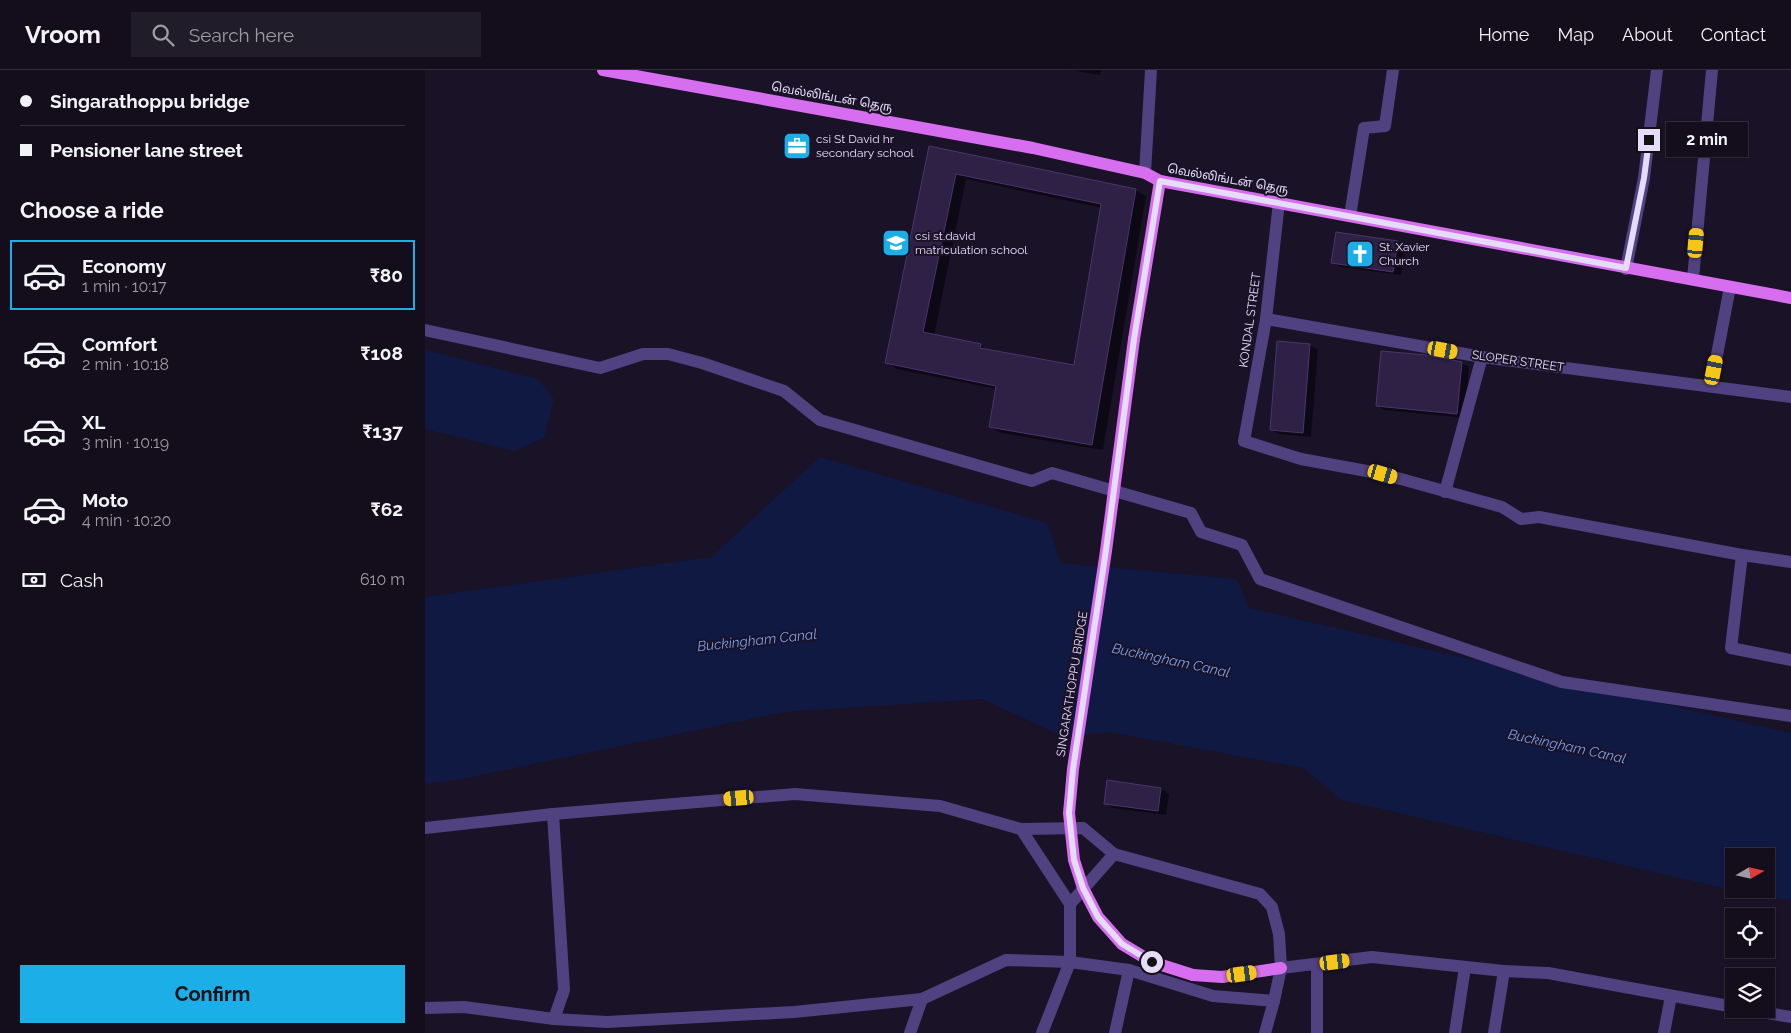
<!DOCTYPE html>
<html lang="en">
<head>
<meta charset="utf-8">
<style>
  :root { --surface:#140e1c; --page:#211c29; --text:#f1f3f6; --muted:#9d9ca3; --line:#332e3b; --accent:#1caee7 }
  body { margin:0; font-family:Raleway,"Noto Sans Tamil",sans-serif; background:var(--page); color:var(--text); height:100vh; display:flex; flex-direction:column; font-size:19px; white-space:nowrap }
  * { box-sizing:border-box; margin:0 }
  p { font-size:16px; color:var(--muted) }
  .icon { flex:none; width:28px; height:28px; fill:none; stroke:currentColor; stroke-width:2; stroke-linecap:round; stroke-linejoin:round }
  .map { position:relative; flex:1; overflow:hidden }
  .details { display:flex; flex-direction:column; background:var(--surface); width:425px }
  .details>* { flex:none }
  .top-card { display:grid; align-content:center; height:110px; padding:0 20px; background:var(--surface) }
  .needle { width:32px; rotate:81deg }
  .fabs { position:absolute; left:1300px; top:778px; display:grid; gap:10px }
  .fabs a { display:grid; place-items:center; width:50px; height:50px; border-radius:0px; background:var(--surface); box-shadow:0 1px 4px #0004,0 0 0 1px var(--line); font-size:25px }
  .end { position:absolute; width:22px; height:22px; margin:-11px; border:6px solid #e5dcfb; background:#111; box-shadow:0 0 0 2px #111 }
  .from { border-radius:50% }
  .bubble { position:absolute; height:35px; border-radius:0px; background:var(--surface); box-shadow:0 1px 4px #0004,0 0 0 1px var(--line); font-size:16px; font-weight:700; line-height:35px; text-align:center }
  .car { position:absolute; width:15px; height:30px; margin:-15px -8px; border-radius:6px; box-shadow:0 0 4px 1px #0007; background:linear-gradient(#f5c518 24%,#345 0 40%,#f5c518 0 76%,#345 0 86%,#f5c518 0) }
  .top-card b { display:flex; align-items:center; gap:18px; height:48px; font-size:19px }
  .top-card b+b { border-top:1px solid var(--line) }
  .top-card i { width:12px; height:12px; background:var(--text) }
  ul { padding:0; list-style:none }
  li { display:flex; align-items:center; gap:15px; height:70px; margin:0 10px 8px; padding:0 10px; border:2px solid transparent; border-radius:0px }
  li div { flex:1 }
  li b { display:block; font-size:19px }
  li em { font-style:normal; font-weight:700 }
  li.on { border-color:var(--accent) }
  li>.icon { width:45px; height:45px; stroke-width:1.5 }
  h2 { padding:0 20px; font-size:22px; line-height:60px }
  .pay { display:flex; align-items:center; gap:12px; height:55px; padding:0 20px; font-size:19px }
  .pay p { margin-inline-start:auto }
  .button { display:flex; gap:10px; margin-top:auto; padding:10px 20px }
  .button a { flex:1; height:58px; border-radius:0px; background:var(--accent); color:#111; font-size:20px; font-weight:700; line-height:58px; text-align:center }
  header { display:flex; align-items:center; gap:30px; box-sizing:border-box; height:70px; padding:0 25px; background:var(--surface); border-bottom:1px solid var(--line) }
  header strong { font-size:24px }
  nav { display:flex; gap:28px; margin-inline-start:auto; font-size:18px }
  .search { width:350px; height:45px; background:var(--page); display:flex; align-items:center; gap:12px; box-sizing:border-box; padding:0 18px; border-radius:0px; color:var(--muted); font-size:19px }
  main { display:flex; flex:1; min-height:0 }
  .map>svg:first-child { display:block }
  .water { fill:#101942; fill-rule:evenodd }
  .shadow { fill:#0007; fill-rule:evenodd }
  .building { fill:#2f2045; stroke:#4b356f; fill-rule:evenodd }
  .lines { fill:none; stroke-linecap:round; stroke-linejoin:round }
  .minor { stroke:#504280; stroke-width:12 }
  .major { stroke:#d76ef0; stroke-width:12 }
  .major-bridge { stroke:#d76ef0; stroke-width:12 }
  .route { stroke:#e5dcfb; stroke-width:6 }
  .labels { text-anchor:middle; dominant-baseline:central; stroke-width:4; stroke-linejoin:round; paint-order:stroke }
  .street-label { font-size:12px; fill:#e5dcfb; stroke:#1a1226 }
  .poi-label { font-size:12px; fill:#e5dcfb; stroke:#1a1226; text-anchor:start }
  .water-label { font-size:14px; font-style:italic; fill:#74a0f0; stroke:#1a1226 }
</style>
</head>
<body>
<header>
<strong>Vroom</strong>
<div class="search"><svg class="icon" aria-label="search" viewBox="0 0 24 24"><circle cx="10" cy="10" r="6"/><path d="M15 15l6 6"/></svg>Search here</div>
<nav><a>Home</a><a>Map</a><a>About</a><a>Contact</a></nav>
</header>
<main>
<section class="details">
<div class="top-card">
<b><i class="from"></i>Singarathoppu bridge</b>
<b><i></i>Pensioner lane street</b>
</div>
<h2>Choose a ride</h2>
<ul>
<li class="on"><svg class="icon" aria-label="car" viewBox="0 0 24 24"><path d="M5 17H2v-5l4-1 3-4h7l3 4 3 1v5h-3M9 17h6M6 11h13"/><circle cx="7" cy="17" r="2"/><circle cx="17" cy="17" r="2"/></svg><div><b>Economy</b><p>1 min · 10:17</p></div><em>₹80</em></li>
<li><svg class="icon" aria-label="car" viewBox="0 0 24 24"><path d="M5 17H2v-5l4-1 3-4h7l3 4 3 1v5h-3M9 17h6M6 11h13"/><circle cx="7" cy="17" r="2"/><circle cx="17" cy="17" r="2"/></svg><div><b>Comfort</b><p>2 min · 10:18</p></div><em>₹108</em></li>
<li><svg class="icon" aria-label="car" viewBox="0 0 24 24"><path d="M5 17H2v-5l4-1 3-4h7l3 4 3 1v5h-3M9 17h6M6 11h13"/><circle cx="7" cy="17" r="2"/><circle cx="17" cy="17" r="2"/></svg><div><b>XL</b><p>3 min · 10:19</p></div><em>₹137</em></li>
<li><svg class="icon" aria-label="car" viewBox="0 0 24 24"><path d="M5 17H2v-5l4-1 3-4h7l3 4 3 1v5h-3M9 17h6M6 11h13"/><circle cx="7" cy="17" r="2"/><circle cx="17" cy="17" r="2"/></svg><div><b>Moto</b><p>4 min · 10:20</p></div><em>₹62</em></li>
</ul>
<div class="pay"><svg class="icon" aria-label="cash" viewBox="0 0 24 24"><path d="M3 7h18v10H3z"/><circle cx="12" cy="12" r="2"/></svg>Cash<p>610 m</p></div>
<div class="button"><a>Confirm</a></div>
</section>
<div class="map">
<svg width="1366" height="963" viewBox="0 0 1366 963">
  <rect width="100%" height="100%" fill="#1a1226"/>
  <g class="water">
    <polygon points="0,280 113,309 129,329 119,368 89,381 0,359"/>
    <path d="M395,387l227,66 14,40 176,16 12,29 542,125v167l-47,-7 -402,-93 -39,-32 -194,-36 -45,5 -82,-38 -197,13 -328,68 -32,4v-187l286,-40zM1309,786h32v33h-32z"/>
  </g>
  <g class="shadow">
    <polygon points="645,0 676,0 675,5"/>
    <path d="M505,77l205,43 11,6 -43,254 -102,-17 -10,-6 6,-38 -100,-20 -10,-7zM541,109l136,29 -27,159 -83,-15 -12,-7 -46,-9z"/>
    <polygon points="972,172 980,177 976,205 916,197 908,192"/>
    <polygon points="853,272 885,275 893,280 886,367 854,364 846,360"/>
    <polygon points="1037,293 1044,297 1040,348 959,340 952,335"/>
    <polygon points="736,719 744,724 741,745 688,738 680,733"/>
  </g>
  <g class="building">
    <path d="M504,76l207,43 -44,256 -103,-18 7,-41 -111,-23zM531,104l145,30 -27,161 -94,-17 1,-4 -58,-12z"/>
    <polygon points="911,162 973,171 968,202 906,193"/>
    <polygon points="852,271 885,274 878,363 845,360"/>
    <polygon points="956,281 1001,285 1037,292 1032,344 951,336"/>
    <polygon points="682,710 736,718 733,741 679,734"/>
  </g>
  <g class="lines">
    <g class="minor">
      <polyline points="720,103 726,0"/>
      <polyline points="854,132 841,249 819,371 876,389 958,404 1077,437 1096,449 1114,447 1317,485 1366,492"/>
      <polyline points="925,146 939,58 960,56 968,0"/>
      <polyline points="1201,199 1219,108 1232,0"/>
      <polyline points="1268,209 1287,0"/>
      <polyline points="841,249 1057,287 1366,327"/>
      <polyline points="0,260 175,298 218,284 243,284 277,293 359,321 395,350 607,411 627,403 766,443 776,462 817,475 835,509 1137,612 1366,646"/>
      <polyline points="1286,316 1305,217"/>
      <polyline points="1020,422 1057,287"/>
      <polyline points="1317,485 1306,578 1366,590"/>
      <polyline points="128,744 139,920 129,949"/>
      <polyline points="0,758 128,744 370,724 515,736 596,759 645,834"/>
      <polyline points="596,759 658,758 689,784"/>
      <polyline points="856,898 947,887 1079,901 1123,903 1309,937"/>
      <polyline points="0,938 39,937 129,949 182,952 369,942 497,929 581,890 645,892 704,900 788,926 849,931 840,963"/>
      <polyline points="1318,939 1366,947"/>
      <polyline points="485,963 497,929"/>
      <polyline points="617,963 645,892 645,834 689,784 835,824 847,837 854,864 856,898 849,931"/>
      <polyline points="690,963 704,900"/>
      <polyline points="892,963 892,894"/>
      <polyline points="1030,963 1040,897"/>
      <polyline points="1069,963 1079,901"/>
      <polyline points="1239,963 1246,926"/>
    </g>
    <g class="major">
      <polyline points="178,0 608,78 720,103 735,111 1366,228"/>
      <polyline points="709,269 735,111"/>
      <polyline points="768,905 797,907 856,898"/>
    </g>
    <polyline class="major-bridge" points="709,269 681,481 648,699 644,743 649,790 658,818 673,847 697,874 727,892 768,905"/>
  </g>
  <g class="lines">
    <polyline class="route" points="727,892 697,874 673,847 658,818 649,790 644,743 648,699 681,480 709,269 735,111 1201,198 1219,108 1224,70"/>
  </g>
  <defs>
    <symbol id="office-square" viewBox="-11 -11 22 22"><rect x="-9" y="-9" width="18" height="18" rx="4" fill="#1caee7" stroke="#1a1226"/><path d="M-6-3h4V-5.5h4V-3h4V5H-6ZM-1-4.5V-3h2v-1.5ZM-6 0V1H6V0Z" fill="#fff"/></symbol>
    <symbol id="school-square" viewBox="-11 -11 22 22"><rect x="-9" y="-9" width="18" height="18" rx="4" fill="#1caee7" stroke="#1a1226"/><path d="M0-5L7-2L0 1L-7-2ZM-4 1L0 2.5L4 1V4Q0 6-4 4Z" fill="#fff"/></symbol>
    <symbol id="church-square" viewBox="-11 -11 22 22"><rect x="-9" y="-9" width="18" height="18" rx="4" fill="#1caee7" stroke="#1a1226"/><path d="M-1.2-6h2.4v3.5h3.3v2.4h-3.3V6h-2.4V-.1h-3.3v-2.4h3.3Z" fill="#fff"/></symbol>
  </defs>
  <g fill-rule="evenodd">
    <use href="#office-square" x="356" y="60" width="32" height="32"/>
    <use href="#school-square" x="455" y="157" width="32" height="32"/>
    <use href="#church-square" x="919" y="168" width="32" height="32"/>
  </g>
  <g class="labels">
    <g class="street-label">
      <text transform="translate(407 27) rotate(10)">வெல்லிங்டன் தெரு</text>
      <text transform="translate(803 109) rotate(10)">வெல்லிங்டன் தெரு</text>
      <text transform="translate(825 250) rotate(-82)">KONDAL STREET</text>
      <text transform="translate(1093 291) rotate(8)">SLOPER STREET</text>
      <text transform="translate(647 614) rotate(-81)">SINGARATHOPPU BRIDGE</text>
    </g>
    <g class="poi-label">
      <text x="391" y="69">csi St David hr<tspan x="391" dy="14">secondary school</tspan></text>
      <text x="490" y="166">csi st.david<tspan x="490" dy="14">matriculation school</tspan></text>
      <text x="954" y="177">St. Xavier<tspan x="954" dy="14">Church</tspan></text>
    </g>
    <g class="water-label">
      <text transform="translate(332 570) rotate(-6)">Buckingham Canal</text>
      <text transform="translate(746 590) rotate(12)">Buckingham Canal</text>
      <text transform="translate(1142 676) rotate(12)">Buckingham Canal</text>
    </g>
  </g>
</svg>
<div class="fabs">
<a><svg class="needle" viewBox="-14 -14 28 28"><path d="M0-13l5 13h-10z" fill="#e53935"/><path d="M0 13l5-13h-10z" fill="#9d9ca3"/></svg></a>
<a><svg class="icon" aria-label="locate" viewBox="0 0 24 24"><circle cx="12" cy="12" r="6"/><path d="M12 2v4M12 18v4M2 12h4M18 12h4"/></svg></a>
<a><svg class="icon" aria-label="layers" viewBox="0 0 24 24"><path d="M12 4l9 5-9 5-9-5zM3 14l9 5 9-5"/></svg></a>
</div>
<i class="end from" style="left:727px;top:892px"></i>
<i class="end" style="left:1224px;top:70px"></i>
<div class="bubble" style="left:1241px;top:52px;width:82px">2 min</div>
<i class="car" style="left:1271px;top:173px;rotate:5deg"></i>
<i class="car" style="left:1018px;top:280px;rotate:100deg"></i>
<i class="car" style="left:1289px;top:300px;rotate:11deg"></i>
<i class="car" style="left:958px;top:404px;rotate:106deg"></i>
<i class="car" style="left:314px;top:728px;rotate:265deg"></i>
<i class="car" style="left:910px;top:892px;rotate:83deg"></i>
<i class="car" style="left:817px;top:904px;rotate:82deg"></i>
</div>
</main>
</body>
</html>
